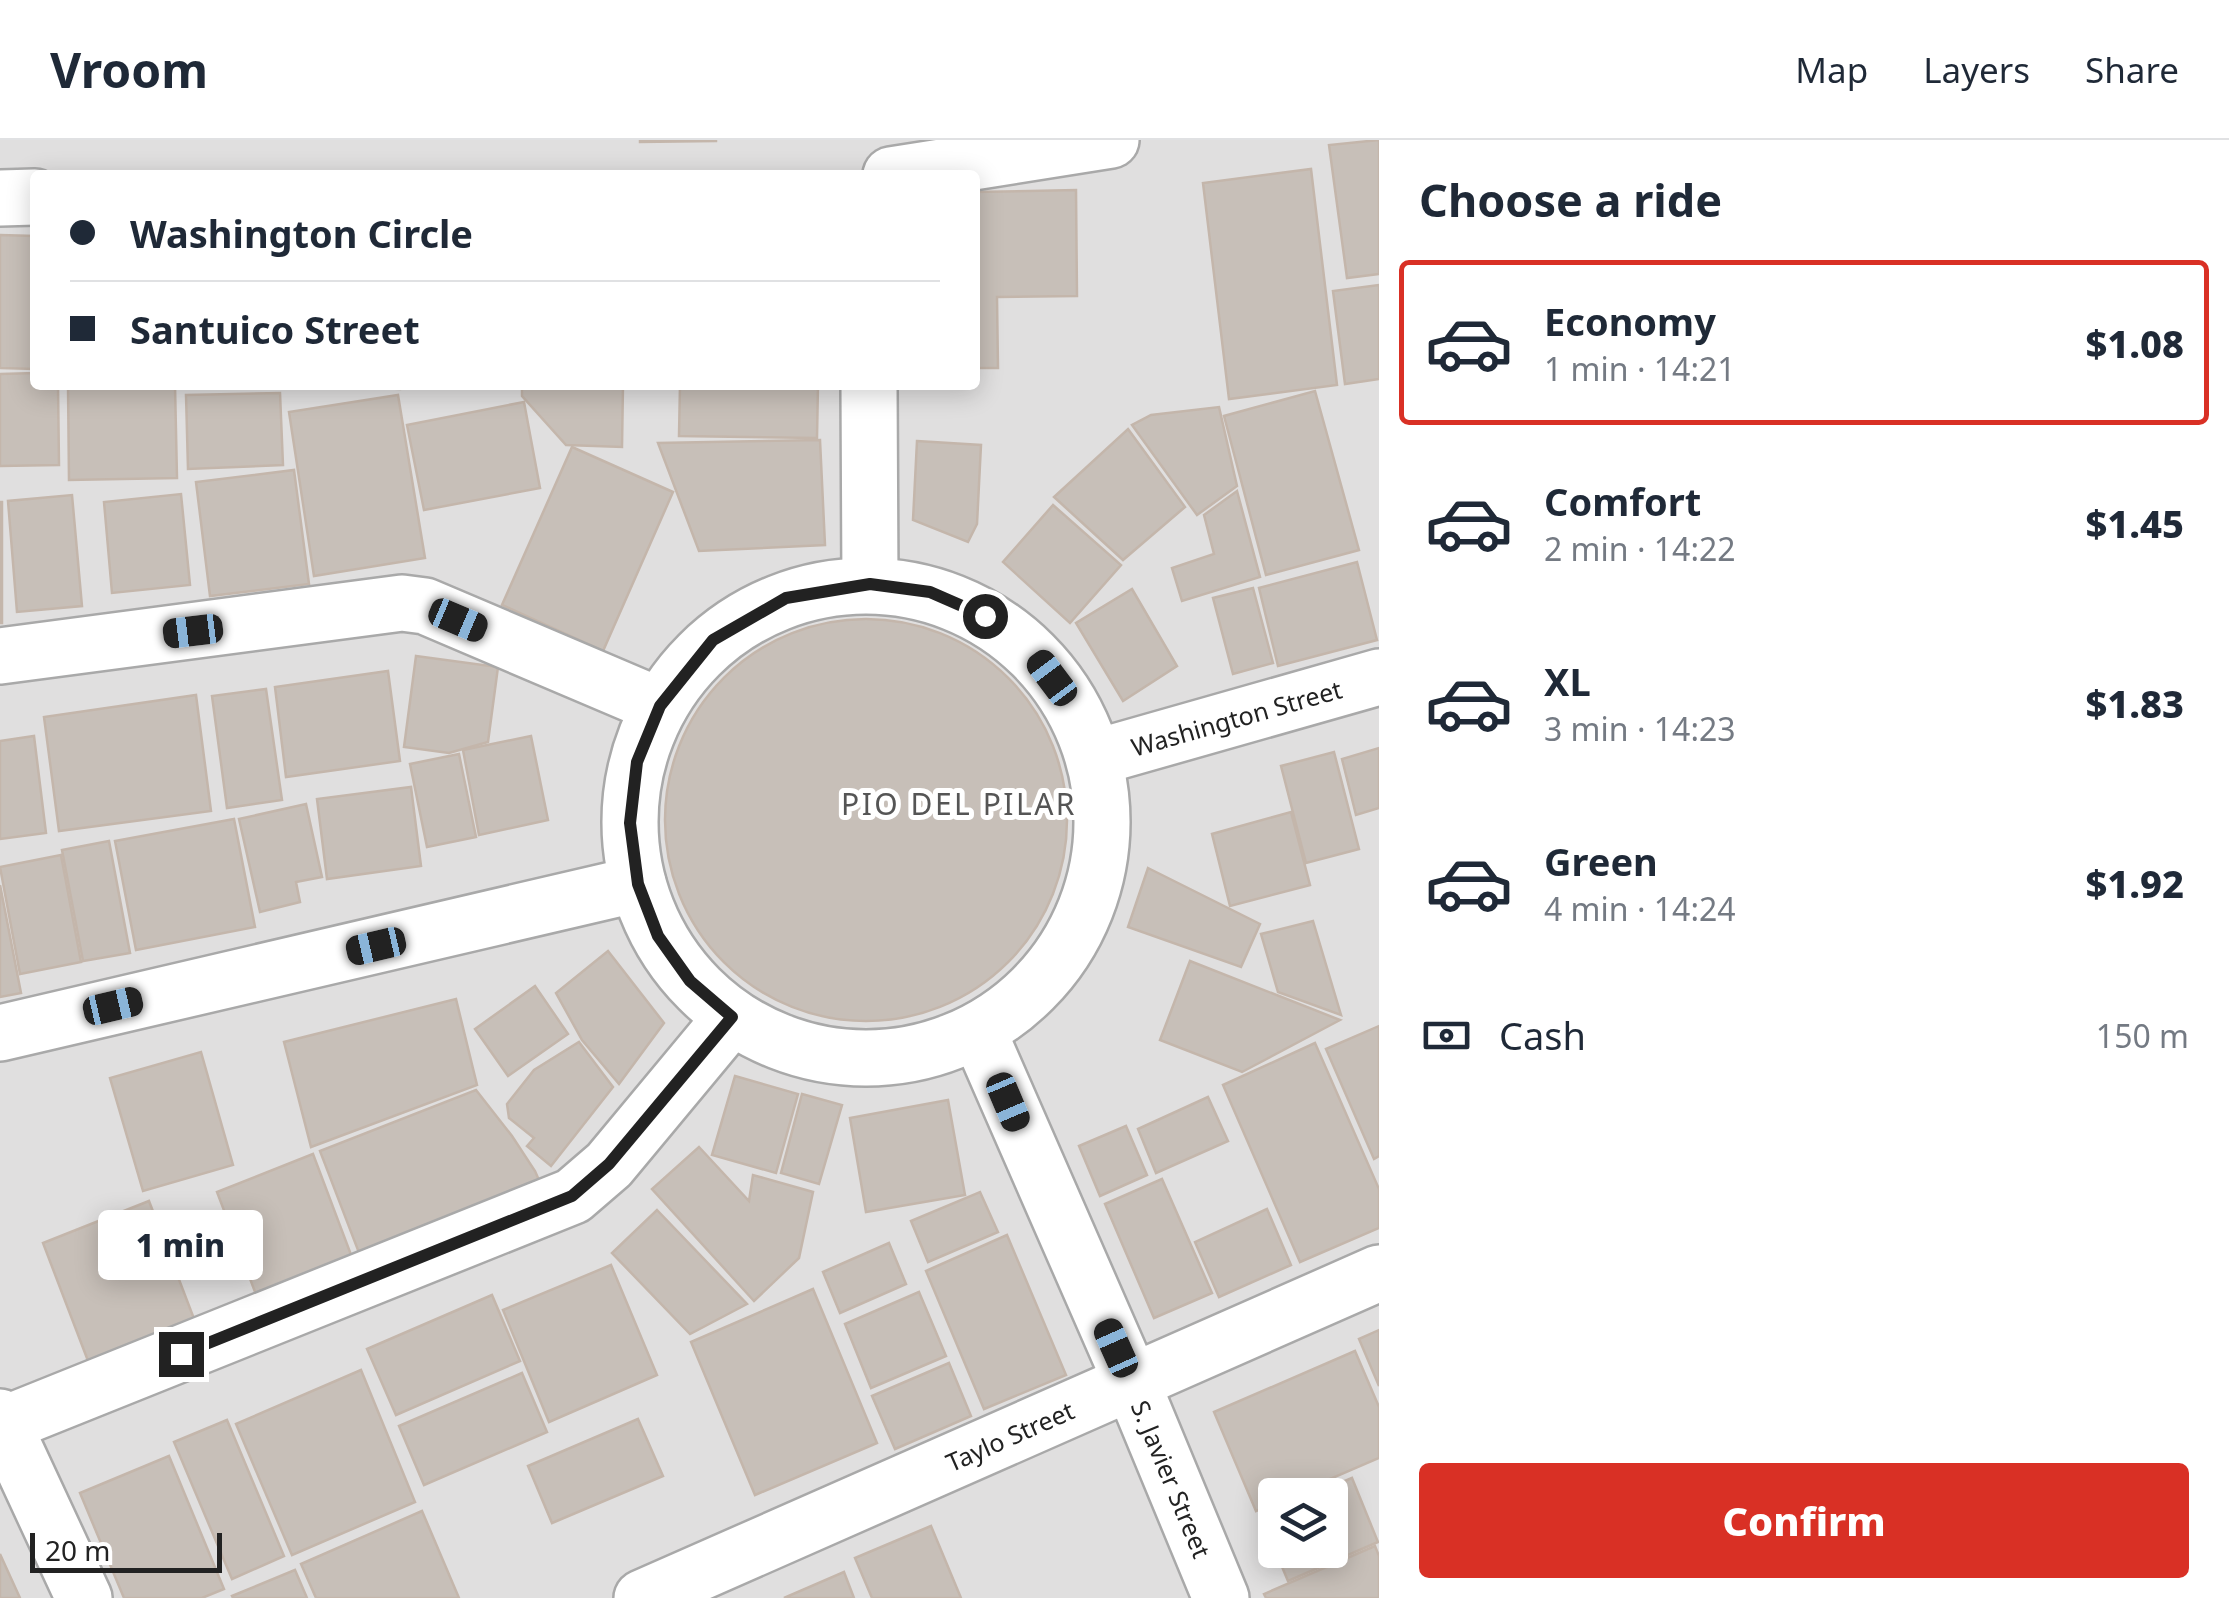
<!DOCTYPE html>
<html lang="en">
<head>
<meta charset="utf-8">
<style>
  :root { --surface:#fff; --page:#f2f2f3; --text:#1f2937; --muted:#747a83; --line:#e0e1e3; --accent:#d93025 }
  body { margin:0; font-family:"Noto Sans",sans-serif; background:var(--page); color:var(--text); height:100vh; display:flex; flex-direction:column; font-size:38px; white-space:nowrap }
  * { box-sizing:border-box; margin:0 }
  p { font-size:32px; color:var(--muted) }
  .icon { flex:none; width:55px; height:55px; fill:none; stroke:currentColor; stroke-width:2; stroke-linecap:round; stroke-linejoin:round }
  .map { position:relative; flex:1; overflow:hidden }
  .drawer { display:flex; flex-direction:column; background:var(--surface); width:850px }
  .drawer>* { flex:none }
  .top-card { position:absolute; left:30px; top:30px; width:950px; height:220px; border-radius:10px; box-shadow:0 5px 25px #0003; display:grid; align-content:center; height:220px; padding:0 40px; background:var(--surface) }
  .controls { position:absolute; left:1258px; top:1338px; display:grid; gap:20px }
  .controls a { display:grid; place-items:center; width:90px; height:90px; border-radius:10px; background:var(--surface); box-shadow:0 5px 25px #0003; font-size:50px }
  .scale { position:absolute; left:30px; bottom:25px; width:192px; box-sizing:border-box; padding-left:10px; border:5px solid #222; border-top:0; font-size:28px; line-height:35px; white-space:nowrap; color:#222; -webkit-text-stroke:8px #fff; paint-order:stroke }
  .end { position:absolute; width:45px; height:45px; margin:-22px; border:12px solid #222; background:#fff; box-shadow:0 0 0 5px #fff }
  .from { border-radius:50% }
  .bubble { position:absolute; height:70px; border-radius:10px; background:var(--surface); box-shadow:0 5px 25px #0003; font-size:32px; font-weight:800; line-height:70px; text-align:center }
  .car { position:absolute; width:30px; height:60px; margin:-30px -15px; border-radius:12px; box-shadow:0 0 8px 2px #0007; background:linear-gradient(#222 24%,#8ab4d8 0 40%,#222 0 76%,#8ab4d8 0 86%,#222 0) }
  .top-card b { display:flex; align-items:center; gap:35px; height:95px; font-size:38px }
  .top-card b+b { border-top:2px solid var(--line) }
  .top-card i { width:25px; height:25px; background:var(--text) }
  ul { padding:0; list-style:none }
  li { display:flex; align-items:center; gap:30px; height:165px; margin:0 20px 15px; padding:0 20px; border:5px solid transparent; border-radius:10px }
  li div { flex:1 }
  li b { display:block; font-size:38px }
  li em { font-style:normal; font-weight:800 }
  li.on { border-color:var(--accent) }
  li>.icon { width:90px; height:90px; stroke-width:1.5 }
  h2 { padding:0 40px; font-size:45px; line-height:120px }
  .pay { display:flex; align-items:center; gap:25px; height:110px; padding:0 40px; font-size:38px }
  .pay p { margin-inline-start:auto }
  .button { display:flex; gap:20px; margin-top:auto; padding:20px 40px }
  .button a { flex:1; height:115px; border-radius:10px; background:var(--accent); color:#fff; font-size:40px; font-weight:800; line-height:115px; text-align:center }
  header { display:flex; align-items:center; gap:60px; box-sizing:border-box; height:140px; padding:0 50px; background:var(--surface); border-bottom:2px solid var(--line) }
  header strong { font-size:48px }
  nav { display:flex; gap:55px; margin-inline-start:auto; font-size:35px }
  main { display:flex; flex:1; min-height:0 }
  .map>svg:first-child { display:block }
  .residential { fill:#e0dfdf; fill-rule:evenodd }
  .building { fill:#c7bfb8; stroke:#c4b6ab; stroke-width:2.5 }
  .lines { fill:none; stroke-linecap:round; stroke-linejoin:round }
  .minor-casing { stroke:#a9a9a9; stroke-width:60 }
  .minor { stroke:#fff; stroke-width:55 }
  .route { stroke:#222; stroke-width:12 }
  .labels { text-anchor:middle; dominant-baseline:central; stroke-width:10; stroke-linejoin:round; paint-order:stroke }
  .street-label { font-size:25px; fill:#222; stroke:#fff }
  .quarter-label { font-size:30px; letter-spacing:2.5px; fill:#555; stroke:#fff }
</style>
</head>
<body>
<header>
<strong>Vroom</strong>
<nav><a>Map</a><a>Layers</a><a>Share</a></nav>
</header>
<main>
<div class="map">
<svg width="1379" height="1458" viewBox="0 0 1379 1458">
  <rect width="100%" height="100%" fill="#f2efe9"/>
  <path class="residential" d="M0,0h1379v1458h-1379zM35,35h940v210h-940zM1275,1355h55v55h-55z"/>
  <g class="building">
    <polygon points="640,0 716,0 716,1 640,2"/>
    <polygon points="1379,0 1379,134 1347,138 1329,5"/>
    <polygon points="1311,29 1337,245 1229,259 1203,43"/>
    <polygon points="1076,50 1077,156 997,157 998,228 975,228 975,52"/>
    <polygon points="0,95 35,96 35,229 0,228"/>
    <polygon points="1379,145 1379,239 1345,244 1333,151"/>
    <polygon points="35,233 35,245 58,245 59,325 0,326 0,234"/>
    <polygon points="68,245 175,245 177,338 69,340"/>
    <polygon points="292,245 400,245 400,249"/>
    <polygon points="522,245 623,245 622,307 566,305 522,256"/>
    <polygon points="680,245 818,245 817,298 679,296"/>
    <polygon points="1315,251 1359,410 1266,435 1224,276"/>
    <polygon points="280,253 283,325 188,329 186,255"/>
    <polygon points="398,255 425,418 314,436 289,272"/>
    <polygon points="524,262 540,348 424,370 407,285"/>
    <polygon points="1219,267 1237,346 1197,375 1132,285 1151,275"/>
    <polygon points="1128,289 1185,367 1123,420 1054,357"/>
    <polygon points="820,300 825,405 699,411 658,303"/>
    <polygon points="917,301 981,305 977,384 968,402 913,380"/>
    <polygon points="572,307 673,352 603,511 502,465"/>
    <polygon points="294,330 309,444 210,456 196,342"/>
    <polygon points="1237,351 1260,437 1182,461 1172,428 1214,414 1204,375"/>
    <polygon points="181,354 190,445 112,453 104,362"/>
    <polygon points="72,355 82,466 17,472 8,361"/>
    <rect x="0" y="362" width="2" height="121"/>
    <polygon points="1053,365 1121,425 1070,483 1003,422"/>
    <polygon points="1357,422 1377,500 1278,526 1259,448"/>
    <polygon points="1253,448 1273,523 1233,534 1213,458"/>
    <polygon points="1132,449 1177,526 1123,561 1076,483"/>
    <circle cx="866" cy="680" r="201"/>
    <polygon points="416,516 498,527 488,602 449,613 404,607"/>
    <polygon points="388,531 400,621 286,637 275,547"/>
    <polygon points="266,549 282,660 227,668 212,556"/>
    <polygon points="196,555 211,671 59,691 44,577"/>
    <polygon points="34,596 46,693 0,699 0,601"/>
    <polygon points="531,596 548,680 479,695 463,610"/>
    <polygon points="1379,608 1379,668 1356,675 1342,619"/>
    <polygon points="1334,612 1359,709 1306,723 1281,626"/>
    <polygon points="459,614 476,697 427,707 410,624"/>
    <polygon points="411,647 421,726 327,739 317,659"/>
    <polygon points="306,664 322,737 296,742 300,762 260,772 239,679"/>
    <polygon points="1291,672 1310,745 1230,766 1212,694"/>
    <polygon points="234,679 255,787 136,810 115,701"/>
    <polygon points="109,701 130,813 83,821 62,710"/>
    <polygon points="61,715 81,822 20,834 0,727"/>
    <polygon points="1148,728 1260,784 1241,827 1128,787"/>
    <polygon points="0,745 21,853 0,857"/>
    <polygon points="1313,781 1341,875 1278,852 1261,794"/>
    <polygon points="608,811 664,883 619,944 582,900 556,853"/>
    <polygon points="1190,821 1340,880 1242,932 1160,900"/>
    <polygon points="535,846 568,894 508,936 475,889"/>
    <polygon points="456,859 477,945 311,1007 284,902"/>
    <polygon points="1379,886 1379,1016 1374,1019 1326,909"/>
    <polygon points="579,902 613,947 551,1026 527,1006 534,998 509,978 507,964 534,930"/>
    <polygon points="1315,903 1379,1049 1379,1088 1300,1122 1223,945"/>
    <polygon points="201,912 233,1025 143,1051 110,938"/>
    <polygon points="735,936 798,954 776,1033 712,1015"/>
    <polygon points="476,950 512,996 535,1031 542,1047 361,1118 320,1011"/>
    <polygon points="802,954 842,965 819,1044 781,1033"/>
    <polygon points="1208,957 1228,1001 1156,1033 1138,989"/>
    <polygon points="948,960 965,1055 866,1072 850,978"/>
    <polygon points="1126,986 1147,1035 1100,1056 1079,1006"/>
    <polygon points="699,1007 749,1061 753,1035 813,1052 799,1118 754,1161 652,1049"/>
    <polygon points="313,1014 356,1128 260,1165 217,1052"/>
    <polygon points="1162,1039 1212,1153 1154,1178 1105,1064"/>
    <polygon points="980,1052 998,1092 928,1122 911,1081"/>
    <polygon points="149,1061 196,1184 90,1226 43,1103"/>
    <polygon points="1267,1069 1291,1125 1219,1157 1195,1102"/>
    <polygon points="657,1070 747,1164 690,1194 612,1113"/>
    <polygon points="1007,1095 1066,1235 984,1269 926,1131"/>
    <polygon points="889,1103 906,1144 840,1173 823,1132"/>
    <polygon points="611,1125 657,1235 549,1282 503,1170"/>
    <polygon points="813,1149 877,1303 755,1355 691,1202"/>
    <polygon points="919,1152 946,1216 871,1248 845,1184"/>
    <polygon points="492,1155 520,1221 396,1275 367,1209"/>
    <polygon points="1379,1190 1379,1246 1359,1199"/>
    <polygon points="1355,1211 1379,1267 1379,1318 1293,1355 1275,1355 1275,1363 1256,1371 1214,1272"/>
    <polygon points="949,1223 971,1276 895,1309 872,1256"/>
    <polygon points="361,1230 415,1362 292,1415 236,1284"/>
    <polygon points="522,1233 547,1292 424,1345 399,1286"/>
    <polygon points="638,1279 663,1336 552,1383 528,1326"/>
    <polygon points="227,1280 284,1416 232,1439 174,1302"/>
    <polygon points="169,1316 224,1449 202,1458 124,1458 80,1353"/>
    <polygon points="1352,1338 1378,1402 1288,1441 1275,1410 1330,1410 1330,1355 1311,1355"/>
    <polygon points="1275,1370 1275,1410 1261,1376"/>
    <polygon points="422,1371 459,1458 316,1458 301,1424"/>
    <polygon points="931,1386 961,1458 872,1458 855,1418"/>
    <polygon points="1375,1406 1379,1416 1379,1458 1266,1458 1264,1454"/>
    <polygon points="0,1414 20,1458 0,1458"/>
    <polygon points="295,1430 307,1458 233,1458 232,1456"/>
    <polygon points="844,1432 854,1458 784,1458"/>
  </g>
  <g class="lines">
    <defs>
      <g id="minor">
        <polyline points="891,35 1111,0"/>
        <polyline points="0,58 35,57"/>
        <polyline points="869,245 870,444"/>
        <circle cx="866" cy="682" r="236"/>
        <polyline points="0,516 402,463 425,466 660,566"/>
        <path id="s1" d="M1094,618l285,-81"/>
        <path id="s2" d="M978,891l154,352 89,215"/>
        <polyline points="0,893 638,744"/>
        <polyline points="0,1277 84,1458"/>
        <polyline points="0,1286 573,1056 609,1025 732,877"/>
        <path id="s3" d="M642,1458l737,-325"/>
      </g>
    </defs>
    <use href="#minor" class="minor-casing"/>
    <use href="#minor" class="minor"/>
  </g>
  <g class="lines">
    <polyline class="route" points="181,1214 572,1056 609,1024 732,877 690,841 658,796 638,744 630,683 637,622 660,566 713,500 786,458 870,444 930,452 985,476"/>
  </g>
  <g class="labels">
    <g class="street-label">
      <text stroke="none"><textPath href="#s1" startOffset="148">Washington Street</textPath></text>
      <text stroke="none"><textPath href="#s3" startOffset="402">Taylo Street</textPath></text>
      <text stroke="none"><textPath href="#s2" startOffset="488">S. Javier Street</textPath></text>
    </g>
    <g class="quarter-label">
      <text x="959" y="663">PIO DEL PILAR</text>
    </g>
  </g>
</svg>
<div class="controls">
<a><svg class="icon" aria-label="layers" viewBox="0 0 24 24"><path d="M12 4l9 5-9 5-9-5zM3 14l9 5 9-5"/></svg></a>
</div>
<div class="scale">20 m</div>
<i class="end from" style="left:985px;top:476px"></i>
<i class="end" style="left:181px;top:1214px"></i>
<div class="bubble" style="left:98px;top:1070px;width:165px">1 min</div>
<i class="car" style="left:458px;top:480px;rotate:113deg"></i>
<i class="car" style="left:193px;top:491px;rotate:263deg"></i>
<i class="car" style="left:1052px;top:538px;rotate:323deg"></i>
<i class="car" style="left:376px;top:806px;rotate:257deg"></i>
<i class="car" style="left:113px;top:866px;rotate:77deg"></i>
<i class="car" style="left:1008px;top:962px;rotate:157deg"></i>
<i class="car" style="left:1116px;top:1208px;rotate:336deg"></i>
<div class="top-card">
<b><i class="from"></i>Washington Circle</b>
<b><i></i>Santuico Street</b>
</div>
</div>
<section class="drawer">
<h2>Choose a ride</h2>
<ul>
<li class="on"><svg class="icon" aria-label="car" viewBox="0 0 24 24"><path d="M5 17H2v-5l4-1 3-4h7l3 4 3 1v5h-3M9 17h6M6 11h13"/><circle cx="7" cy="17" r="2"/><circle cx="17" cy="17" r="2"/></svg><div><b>Economy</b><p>1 min · 14:21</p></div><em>$1.08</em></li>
<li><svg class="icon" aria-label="car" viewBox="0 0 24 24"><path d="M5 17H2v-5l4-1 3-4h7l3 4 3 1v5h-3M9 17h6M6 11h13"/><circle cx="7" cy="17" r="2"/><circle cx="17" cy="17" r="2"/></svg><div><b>Comfort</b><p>2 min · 14:22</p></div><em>$1.45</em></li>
<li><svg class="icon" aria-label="car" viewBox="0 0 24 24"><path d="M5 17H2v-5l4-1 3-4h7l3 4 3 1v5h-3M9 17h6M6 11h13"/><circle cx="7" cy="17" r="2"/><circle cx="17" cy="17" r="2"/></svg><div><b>XL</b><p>3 min · 14:23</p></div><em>$1.83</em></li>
<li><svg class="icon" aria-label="car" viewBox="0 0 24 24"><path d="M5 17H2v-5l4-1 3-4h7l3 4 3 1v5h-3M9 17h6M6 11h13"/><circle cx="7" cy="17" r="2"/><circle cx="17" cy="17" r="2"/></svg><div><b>Green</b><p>4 min · 14:24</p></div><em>$1.92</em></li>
</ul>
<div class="pay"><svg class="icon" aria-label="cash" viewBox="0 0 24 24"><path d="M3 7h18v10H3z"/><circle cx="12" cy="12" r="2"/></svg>Cash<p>150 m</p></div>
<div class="button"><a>Confirm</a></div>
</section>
</main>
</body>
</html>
